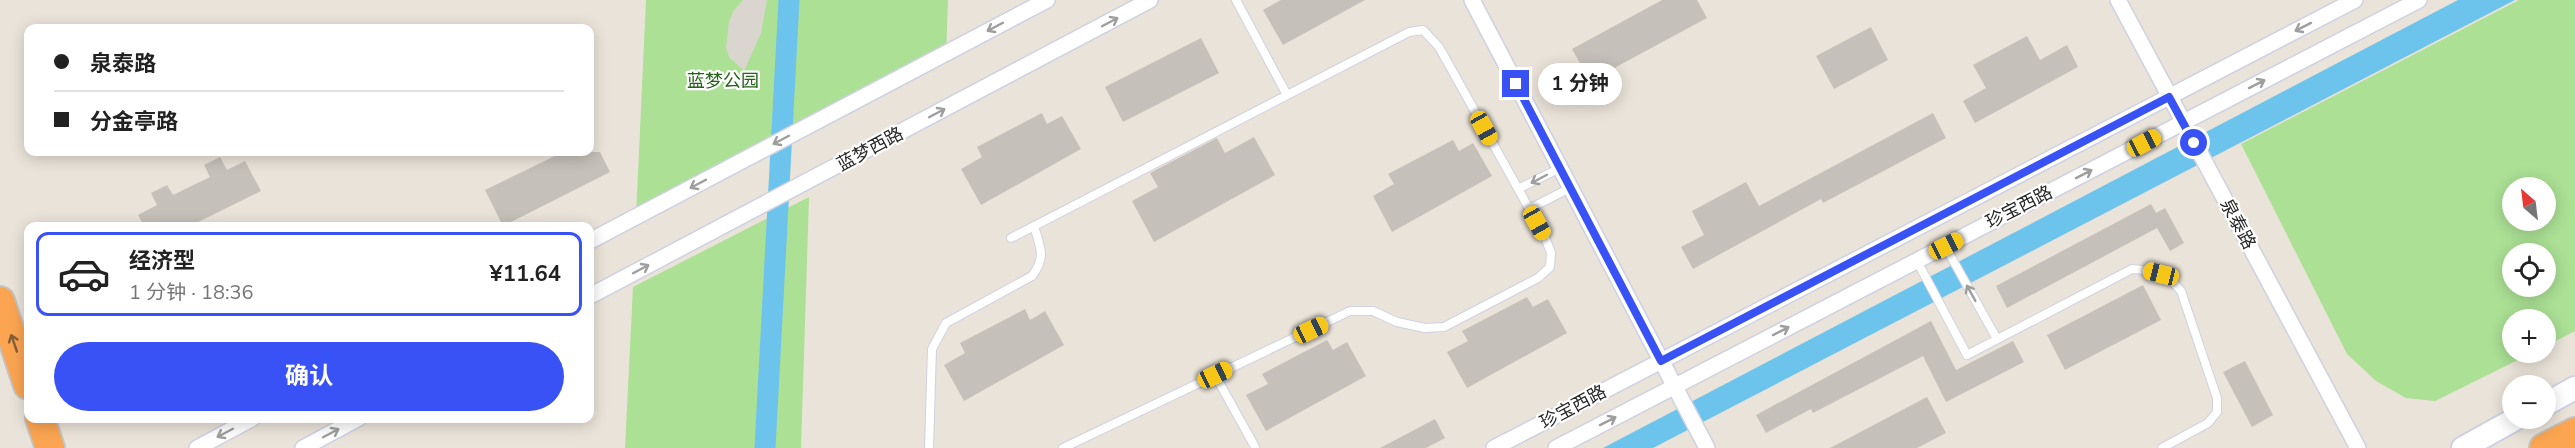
<!DOCTYPE html>
<html lang="zh">
<head>
<meta charset="utf-8">
<style>
  :root { --surface:#fff; --page:#f2f2f2; --text:#222; --muted:#767676; --line:#e0e0e0; --accent:#3952f6 }
  body { margin:0; font-family:"Nunito Sans","Noto Sans SC",sans-serif; background:var(--page); color:var(--text); height:100vh; display:flex; flex-direction:column; font-size:22px; white-space:nowrap }
  * { box-sizing:border-box; margin:0 }
  p { font-size:20px; color:var(--muted) }
  .icon { flex:none; width:33px; height:33px; fill:none; stroke:currentColor; stroke-width:2; stroke-linecap:round; stroke-linejoin:round }
  .map { position:relative; flex:1; overflow:hidden }
  .panel { position:absolute; left:24px; top:222px; width:570px; height:201px; display:flex; flex-direction:column; background:var(--surface); border-radius:12px; box-shadow:0 3px 15px #0003 }
  .panel>* { flex:none }
  .banner { position:absolute; left:24px; top:24px; width:570px; height:132px; border-radius:12px; box-shadow:0 3px 15px #0003; display:grid; align-content:center; height:132px; padding:0 30px; background:var(--surface) }
  .needle { width:39px; rotate:332deg }
  .controls { position:absolute; left:2502px; top:177px; display:grid; gap:12px }
  .controls a { display:grid; place-items:center; width:54px; height:54px; border-radius:50%; background:var(--surface); box-shadow:0 3px 15px #0003; font-size:30px }
  .end { position:absolute; width:27px; height:27px; margin:-14px; border:8px solid #3952f6; background:#fff; box-shadow:0 0 0 3px #fff }
  .from { border-radius:50% }
  .bubble { position:absolute; height:42px; border-radius:21px; background:var(--surface); box-shadow:0 3px 15px #0003; font-size:20px; font-weight:700; line-height:42px; text-align:center }
  .car { position:absolute; width:18px; height:36px; margin:-18px -9px; border-radius:8px; box-shadow:0 0 4px 2px #0007; background:linear-gradient(#f5c518 24%,#345 0 40%,#f5c518 0 76%,#345 0 86%,#f5c518 0) }
  .banner b { display:flex; align-items:center; gap:21px; height:57px; font-size:22px }
  .banner b+b { border-top:2px solid var(--line) }
  .banner i { width:15px; height:15px; background:var(--text) }
  ul { padding:10px 0 0; list-style:none }
  li { display:flex; align-items:center; gap:18px; height:84px; margin:0 12px 9px; padding:0 18px; border:3px solid var(--line); border-radius:12px }
  li div { flex:1 }
  li b { display:block; font-size:22px }
  li em { font-style:normal; font-weight:700 }
  li.active { border-color:var(--accent) }
  li>.icon { width:54px; height:54px; stroke-width:1.5 }
  .action { display:flex; gap:12px; margin-top:auto; padding:12px 30px }
  .action a { flex:1; height:69px; border-radius:36px; background:var(--accent); color:#fff; font-size:24px; font-weight:700; line-height:69px; text-align:center }
  .map>svg:first-child { display:block }
  .green { fill:#abe095; fill-rule:evenodd }
  .plaza { fill:#dad6cf }
  .water { fill:#6cc3ec }
  .lines { fill:none; stroke-linecap:round; stroke-linejoin:round }
  .canal { stroke:#6cc3ec; stroke-width:21 }
  .building { fill:#c5c0b9 }
  .lane-casing { stroke:#ced1e1; stroke-width:10 }
  .street-casing { stroke:#ced1e1; stroke-width:18 }
  .secondary-casing { stroke:#ced1e1; stroke-width:26 }
  .highway-casing { stroke:#c3c3c3; stroke-width:32 }
  .lane { stroke:#fff; stroke-width:8 }
  .street { stroke:#fff; stroke-width:15 }
  .secondary { stroke:#fff; stroke-width:22 }
  .highway { stroke:#fba552; stroke-width:28 }
  .oneway { stroke:#9e9e9e }
  .oneway2 { stroke:#86603a }
  .route { stroke:#3952f6; stroke-width:8 }
  .labels { text-anchor:middle; dominant-baseline:central; stroke-width:4.5; stroke-linejoin:round; paint-order:stroke }
  .park-label { font-size:18px; fill:#25621a; stroke:#fff }
  .street-label { font-size:18px; fill:#272727; stroke:#fff }
</style>
</head>
<body>
<div class="map">
<svg width="2575" height="448" viewBox="0 0 2575 448">
  <rect width="100%" height="100%" fill="#eae3d9"/>
  <g class="green">
    <polygon points="646,0 948,0 946,55 636,217"/>
    <path d="M2519,0h56v331l-29,15v-26h-34v32l20,1 -97,48 -29,-3 -30,-17 -29,-27 -106,-210zM2512,188h34v32h-34zM2512,254h34v32h-34z"/>
    <polygon points="809,197 801,448 625,448 633,287"/>
  </g>
  <polygon class="plaza" points="743,0 767,0 761,33 744,71 729,57 726,48 729,21 734,10"/>
  <polygon class="water" points="2458,0 2515,0 1653,448 1603,448"/>
  <g class="lines">
    <polyline class="canal" points="765,448 789,0"/>
  </g>
  <g class="building">
    <polygon points="1281,0 1365,0 1283,45 1263,10"/>
    <polygon points="1662,0 1697,0 1707,18 1590,81 1572,49"/>
    <polygon points="1871,27 1888,60 1834,89 1816,56"/>
    <polygon points="2027,36 2040,60 2067,45 2078,67 1975,123 1963,101 1986,88 1973,65"/>
    <polygon points="1201,38 1219,73 1123,122 1105,87"/>
    <polygon points="1042,113 1047,124 1062,116 1081,149 981,205 961,169 982,157 977,147"/>
    <polygon points="1933,113 1946,138 1823,203 1821,199 1693,269 1681,247 1704,235 1692,211 1746,182 1759,206"/>
    <polygon points="1254,137 1275,175 1154,242 1132,201 1158,187 1150,173 1217,138 1225,153"/>
    <polygon points="1453,140 1459,151 1473,143 1492,176 1392,232 1373,196 1394,184 1388,174"/>
    <polygon points="563,152 600,152 610,172 503,226 485,190"/>
    <polygon points="220,157 227,170 245,161 261,191 190,226 144,226 138,215 157,205 151,193 167,185 173,195 210,177 204,165"/>
    <polygon points="2151,204 2156,213 2165,208 2184,243 2170,251 2157,228 2007,308 1996,286"/>
    <polygon points="2143,285 2161,320 2065,370 2047,335"/>
    <polygon points="1527,297 1533,307 1548,299 1567,333 1467,388 1447,352 1468,341 1462,331"/>
    <polygon points="1025,309 1030,320 1045,311 1064,345 964,401 944,365 965,353 960,343"/>
    <polygon points="1931,321 1956,370 2013,341 2024,362 1946,402 1923,356 1813,413 1811,409 1766,433 1756,415"/>
    <polygon points="1327,340 1333,350 1347,342 1366,376 1266,431 1246,395 1268,384 1262,374"/>
    <polygon points="2245,361 2273,415 2252,427 2223,372"/>
    <polygon points="1927,397 1946,433 1917,448 1830,448"/>
    <polygon points="1435,419 1445,438 1426,448 1380,448"/>
  </g>
  <g class="lines">
    <defs>
      <g id="lane">
        <polyline points="1236,0 1287,95"/>
        <polyline points="1518,189 1560,168"/>
        <polyline points="1529,209 1570,188"/>
        <polyline points="1011,238 1409,32 1423,30 1439,47 1545,237 1551,253 1550,267 1538,278 1444,327 1425,328 1397,322 1373,311 1350,311 1063,448"/>
        <polyline points="1945,246 1997,339"/>
        <path d="M1917,261l50,94 165,-86c22,1 35,5 49,22l36,107v14l-9,11 -46,25"/>
        <polyline points="1215,375 1255,447"/>
        <path d="M929,448l3,-99 14,-26 86,-47c15,-20 8,-28 2,-50"/>
      </g>
      <g id="street">
        <polyline points="1472,0 1707,448"/>
        <polyline points="2118,0 2358,448"/>
        <polyline points="590,241 1047,0"/>
        <polyline points="590,296 1150,0"/>
        <polyline points="197,448 253,418"/>
        <polyline points="303,448 359,418"/>
        <polyline points="1494,448 2355,0"/>
        <polyline points="1556,448 2419,0"/>
      </g>
      <g id="secondary">
        <polyline points="2546,404 2575,388"/>
        <polyline points="2463,448 2517,418"/>
      </g>
      <g id="highway">
        <polyline points="0,301 28,385"/>
        <polyline points="40,418 50,448"/>
        <polyline points="2544,448 2575,432"/>
      </g>
    </defs>
    <use href="#lane" class="lane-casing"/>
    <use href="#street" class="street-casing"/>
    <use href="#secondary" class="secondary-casing"/>
    <use href="#highway" class="highway-casing"/>
    <use href="#lane" class="lane"/>
    <use href="#street" class="street"/>
    <use href="#secondary" class="secondary"/>
    <use href="#highway" class="highway"/>
  </g>
  <defs><path id="oneway-shaft" d="M-6 0H5M1.5-3L5.5 0L1.5 3" fill="none" stroke-width="1.6" stroke-linecap="round" stroke-linejoin="round" transform="scale(1.5)"/></defs>
  <g class="oneway">
    <use href="#oneway-shaft" transform="translate(1110 22) rotate(-28)"/>
    <use href="#oneway-shaft" transform="translate(995 27) rotate(152)"/>
    <use href="#oneway-shaft" transform="translate(2303 27) rotate(153)"/>
    <use href="#oneway-shaft" transform="translate(2257 84) rotate(-27)"/>
    <use href="#oneway-shaft" transform="translate(937 113) rotate(-28)"/>
    <use href="#oneway-shaft" transform="translate(781 140) rotate(152)"/>
    <use href="#oneway-shaft" transform="translate(2084 174) rotate(-27)"/>
    <use href="#oneway-shaft" transform="translate(1539 179) rotate(152)"/>
    <use href="#oneway-shaft" transform="translate(698 184) rotate(152)"/>
    <use href="#oneway-shaft" transform="translate(641 269) rotate(-28)"/>
    <use href="#oneway-shaft" transform="translate(1971 293) rotate(-119)"/>
    <use href="#oneway-shaft" transform="translate(1781 331) rotate(-27)"/>
    <use href="#oneway-shaft" transform="translate(1608 421) rotate(-27)"/>
    <use href="#oneway-shaft" transform="translate(225 433) rotate(152)"/>
    <use href="#oneway-shaft" transform="translate(331 433) rotate(-28)"/>
  </g>
  <use class="oneway2" href="#oneway-shaft" transform="translate(14 343) rotate(-109)"/>
  <g class="lines">
    <polyline class="route" points="1516,84 1661,361 2169,97 2194,143"/>
  </g>
  <g class="labels">
    <g class="park-label">
      <text x="723" y="81">蓝梦公园</text>
    </g>
    <g class="street-label">
      <text transform="translate(870 149) rotate(-28)">蓝梦西路</text>
      <text transform="translate(2019 207) rotate(-27)">珍宝西路</text>
      <text transform="translate(2238 224) rotate(62)">泉泰路</text>
      <text transform="translate(1573 407) rotate(-28)">珍宝西路</text>
    </g>
  </g>
</svg>
<div class="controls">
<a><svg class="needle" viewBox="-14 -14 28 28"><path d="M0-13l5 13h-10z" fill="#e53935"/><path d="M0 13l5-13h-10z" fill="#767676"/></svg></a>
<a><svg class="icon" aria-label="locate" viewBox="0 0 24 24"><circle cx="12" cy="12" r="6"/><path d="M12 2v4M12 18v4M2 12h4M18 12h4"/></svg></a>
<a>+</a>
<a>−</a>
</div>
<i class="end from" style="left:2194px;top:143px"></i>
<i class="end" style="left:1516px;top:84px"></i>
<div class="bubble" style="left:1538px;top:63px;width:84px">1 分钟</div>
<i class="car" style="left:1484px;top:128px;rotate:151deg"></i>
<i class="car" style="left:2144px;top:143px;rotate:62deg"></i>
<i class="car" style="left:1537px;top:223px;rotate:151deg"></i>
<i class="car" style="left:1946px;top:246px;rotate:63deg"></i>
<i class="car" style="left:2161px;top:274px;rotate:284deg"></i>
<i class="car" style="left:1311px;top:330px;rotate:65deg"></i>
<i class="car" style="left:1215px;top:375px;rotate:65deg"></i>
<div class="banner">
<b><i class="from"></i>泉泰路</b>
<b><i></i>分金亭路</b>
</div>
<section class="panel">
<ul>
<li class="active"><svg class="icon" aria-label="car" viewBox="0 0 24 24"><path d="M5 17H2v-5l4-1 3-4h7l3 4 3 1v5h-3M9 17h6M6 11h13"/><circle cx="7" cy="17" r="2"/><circle cx="17" cy="17" r="2"/></svg><div><b>经济型</b><p>1 分钟 · 18:36</p></div><em>¥11.64</em></li>
</ul>
<div class="action"><a>确认</a></div>
</section>
</div>
</body>
</html>
